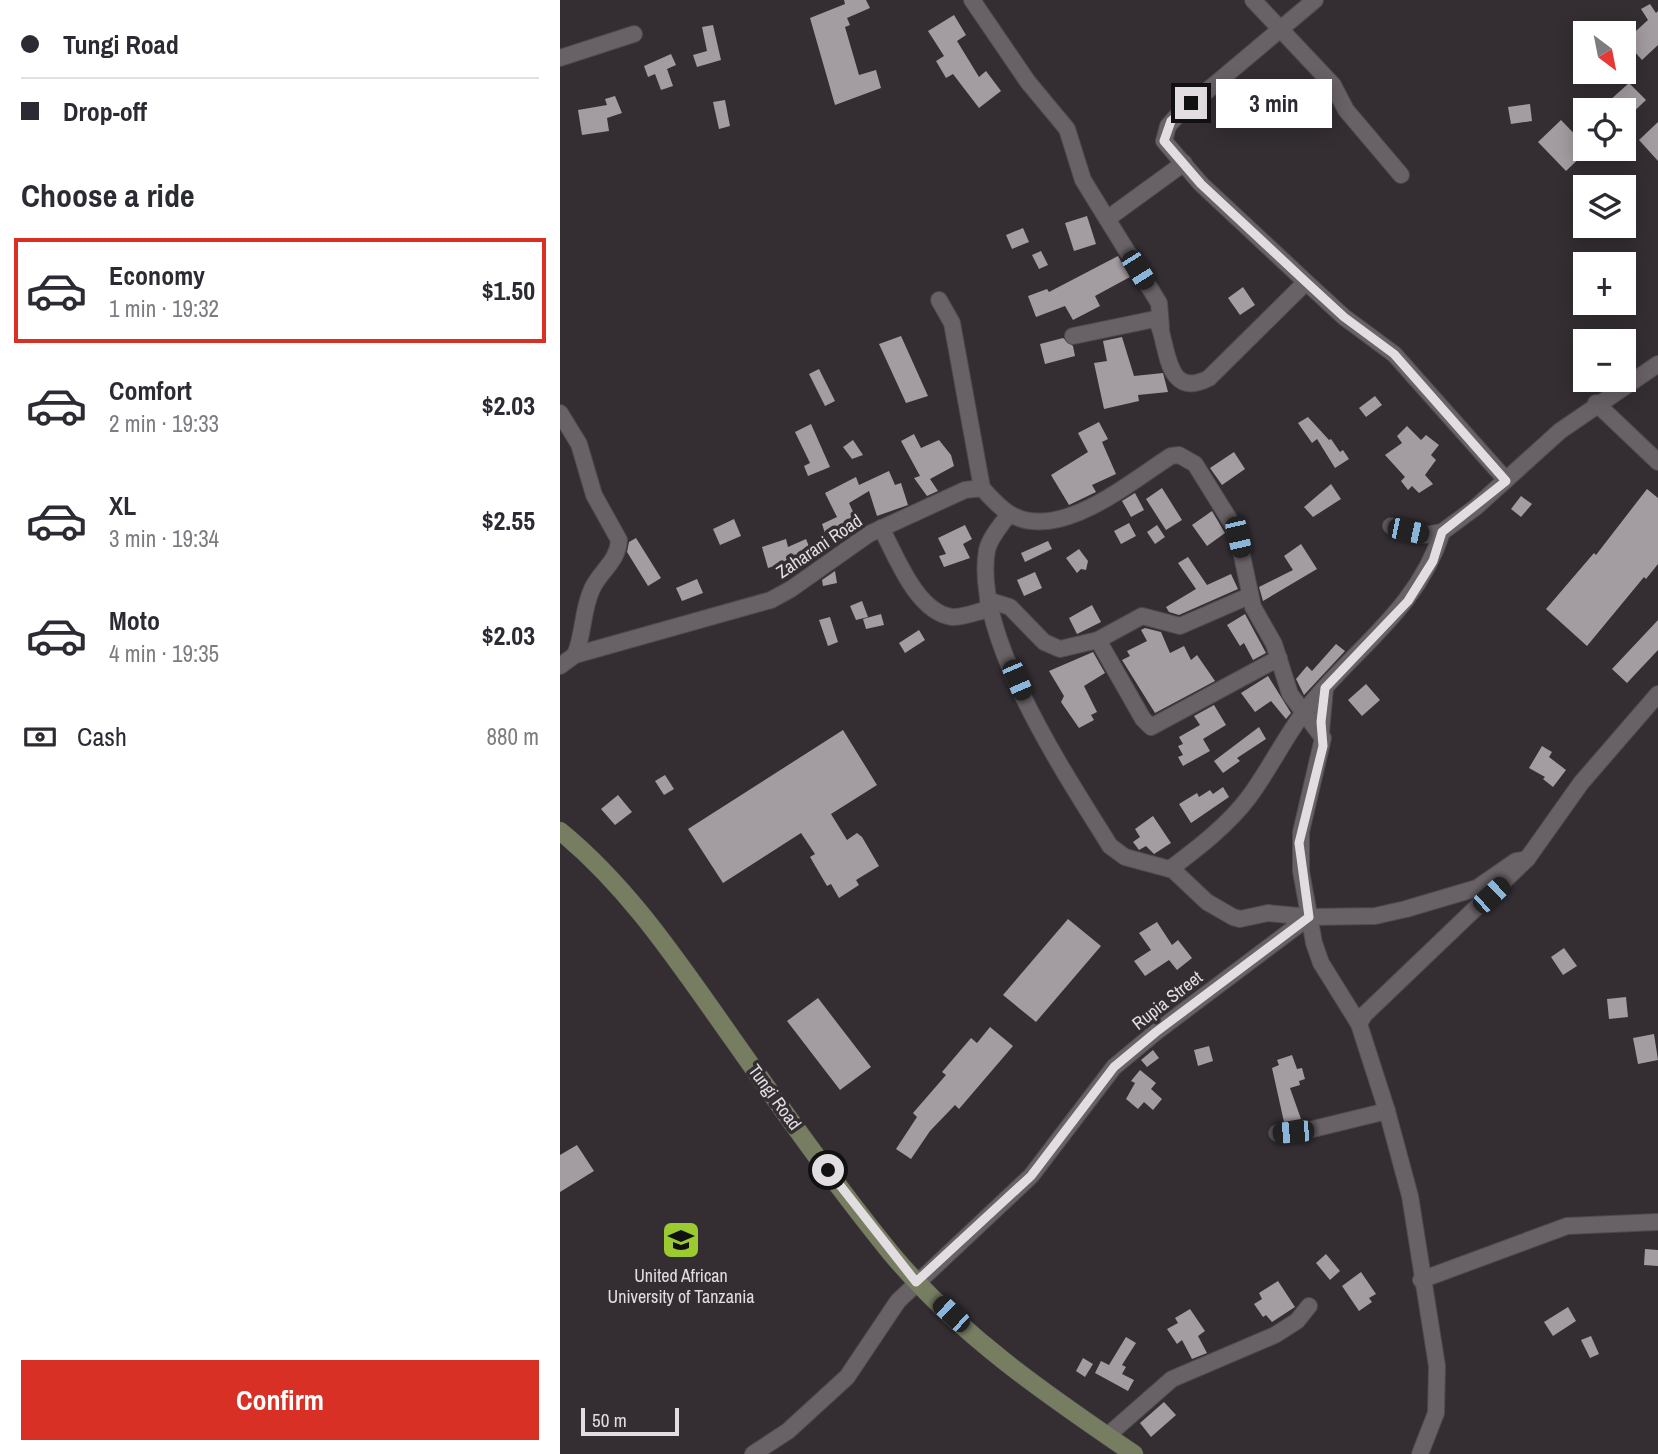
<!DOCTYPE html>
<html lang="en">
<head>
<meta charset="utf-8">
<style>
  :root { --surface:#fff; --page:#f7f7f7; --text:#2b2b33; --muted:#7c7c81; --line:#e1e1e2; --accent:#d93025 }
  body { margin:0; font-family:"Archivo Narrow",sans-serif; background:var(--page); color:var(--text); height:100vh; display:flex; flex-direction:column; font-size:26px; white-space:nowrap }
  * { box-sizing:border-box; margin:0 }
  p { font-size:23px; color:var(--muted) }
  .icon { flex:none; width:38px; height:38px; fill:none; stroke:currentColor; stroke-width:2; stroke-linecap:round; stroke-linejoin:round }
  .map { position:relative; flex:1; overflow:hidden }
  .details { display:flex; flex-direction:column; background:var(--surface); width:560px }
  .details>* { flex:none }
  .guide { display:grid; align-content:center; height:154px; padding:0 21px; background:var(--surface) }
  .needle { width:46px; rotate:148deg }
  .tools { position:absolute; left:1013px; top:21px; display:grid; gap:14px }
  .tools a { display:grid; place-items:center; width:63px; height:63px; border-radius:0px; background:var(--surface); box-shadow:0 4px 18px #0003; font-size:35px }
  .scale { position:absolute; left:21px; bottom:18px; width:98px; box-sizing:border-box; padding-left:7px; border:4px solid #e1dde0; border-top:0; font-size:19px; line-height:24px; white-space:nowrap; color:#e1dde0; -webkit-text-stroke:5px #342e32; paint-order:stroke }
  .end { position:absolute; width:32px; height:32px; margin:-16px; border:9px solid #e1dde0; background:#111; box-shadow:0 0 0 4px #111 }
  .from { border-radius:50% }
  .bubble { position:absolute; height:49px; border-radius:0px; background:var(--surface); box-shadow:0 4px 18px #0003; font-size:23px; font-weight:700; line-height:49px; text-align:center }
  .car { position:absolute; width:21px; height:42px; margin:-21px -10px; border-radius:9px; box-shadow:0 0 5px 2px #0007; background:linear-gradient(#222 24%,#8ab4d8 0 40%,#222 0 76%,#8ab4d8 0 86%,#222 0) }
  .guide b { display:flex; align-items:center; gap:24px; height:66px; font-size:26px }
  .guide b+b { border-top:2px solid var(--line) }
  .guide i { width:18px; height:18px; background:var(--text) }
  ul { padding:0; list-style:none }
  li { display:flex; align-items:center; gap:21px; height:105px; margin:0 14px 10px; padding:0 7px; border:4px solid transparent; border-radius:0px }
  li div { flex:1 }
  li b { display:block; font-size:26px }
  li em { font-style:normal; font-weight:700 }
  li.active { border-color:var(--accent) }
  li>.icon { width:63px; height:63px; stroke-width:1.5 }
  h2 { padding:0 21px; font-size:32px; line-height:84px }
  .pay { display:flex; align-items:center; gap:18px; height:77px; padding:0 21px; font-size:26px }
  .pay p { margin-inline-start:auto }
  .action { display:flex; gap:14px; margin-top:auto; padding:14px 21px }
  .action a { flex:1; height:80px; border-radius:0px; background:var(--accent); color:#fff; font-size:28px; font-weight:700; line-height:80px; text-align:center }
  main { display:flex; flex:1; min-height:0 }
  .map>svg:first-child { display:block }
  .building { fill:#a39ca1 }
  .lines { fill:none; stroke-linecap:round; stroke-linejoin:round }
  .street-casing { stroke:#4e4a4d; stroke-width:18 }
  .secondary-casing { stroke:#4e4a4d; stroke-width:19 }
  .street { stroke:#686166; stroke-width:16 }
  .secondary { stroke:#777d61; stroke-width:18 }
  .route { stroke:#e1dde0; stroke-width:9 }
  .labels { text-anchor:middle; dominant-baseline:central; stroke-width:7; stroke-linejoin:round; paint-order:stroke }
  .street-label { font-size:18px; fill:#e1dde0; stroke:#342e32 }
  .poi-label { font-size:18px; fill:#e1dde0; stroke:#342e32 }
</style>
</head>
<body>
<main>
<section class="details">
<div class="guide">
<b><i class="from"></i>Tungi Road</b>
<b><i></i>Drop-off</b>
</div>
<h2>Choose a ride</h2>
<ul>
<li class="active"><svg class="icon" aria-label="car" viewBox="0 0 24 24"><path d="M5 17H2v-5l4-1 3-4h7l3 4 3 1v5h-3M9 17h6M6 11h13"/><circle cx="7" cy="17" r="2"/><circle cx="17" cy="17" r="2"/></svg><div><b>Economy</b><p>1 min · 19:32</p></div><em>$1.50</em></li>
<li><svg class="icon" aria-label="car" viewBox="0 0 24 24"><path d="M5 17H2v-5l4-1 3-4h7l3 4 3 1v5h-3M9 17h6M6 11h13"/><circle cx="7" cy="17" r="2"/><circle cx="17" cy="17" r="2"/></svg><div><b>Comfort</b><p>2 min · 19:33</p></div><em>$2.03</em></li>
<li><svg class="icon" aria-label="car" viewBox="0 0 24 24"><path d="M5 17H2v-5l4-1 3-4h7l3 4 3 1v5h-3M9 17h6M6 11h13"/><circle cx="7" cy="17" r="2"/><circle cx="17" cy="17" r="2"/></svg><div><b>XL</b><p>3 min · 19:34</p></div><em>$2.55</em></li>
<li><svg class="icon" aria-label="car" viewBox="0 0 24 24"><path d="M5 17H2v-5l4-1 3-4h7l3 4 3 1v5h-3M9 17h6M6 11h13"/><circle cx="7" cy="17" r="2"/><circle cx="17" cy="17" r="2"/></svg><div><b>Moto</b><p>4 min · 19:35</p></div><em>$2.03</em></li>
</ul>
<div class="pay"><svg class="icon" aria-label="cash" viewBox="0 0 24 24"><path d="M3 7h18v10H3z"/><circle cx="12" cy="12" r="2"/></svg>Cash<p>880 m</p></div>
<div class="action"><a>Confirm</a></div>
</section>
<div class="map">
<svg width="1098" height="1454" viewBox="0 0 1098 1454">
  <rect width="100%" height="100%" fill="#342e32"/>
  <g class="building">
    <polygon points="284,0 306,0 310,8 287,18 290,25 285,27 299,75 316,70 321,88 275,105 250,18 285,4"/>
    <polygon points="1090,4 1096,13 1098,11 1098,45 1082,60 1065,41 1088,20 1081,9"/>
    <polygon points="394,15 406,35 397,41 419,77 426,71 441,91 419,108 393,74 386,78 376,61 384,56 368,31"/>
    <polygon points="153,25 161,60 137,67 133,55 147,51 142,27"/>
    <polygon points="111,54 116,65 107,69 113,86 101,90 95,74 88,77 84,66"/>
    <polygon points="1069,83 1086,100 1064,121 1064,110 1057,110 1049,101"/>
    <polygon points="55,96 62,113 47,118 49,131 22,135 18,110 47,105 45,99"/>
    <polygon points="165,100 170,126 159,129 153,102"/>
    <polygon points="970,104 972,121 951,124 948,107"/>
    <polygon points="1001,120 1029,149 1006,171 978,142"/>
    <polygon points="1098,122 1098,161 1079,140"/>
    <polygon points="527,216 536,244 514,251 505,223"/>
    <polygon points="463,228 469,242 452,249 446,235"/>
    <polygon points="481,251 488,265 479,269 472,255"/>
    <polygon points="558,256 570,277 535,296 540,306 513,320 505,306 476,317 468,296 487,289 489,292"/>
    <polygon points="683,287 695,305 680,315 668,298"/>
    <polygon points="341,336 368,396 346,403 319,344"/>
    <polygon points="562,337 574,376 603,373 608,392 578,395 579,401 544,409 534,363 547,361 543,341"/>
    <polygon points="503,338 513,346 515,356 485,364 480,344"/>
    <polygon points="259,369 275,401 265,406 249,374"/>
    <polygon points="815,396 822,405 806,417 799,408"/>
    <polygon points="748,417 769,440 771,439 780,452 783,450 789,459 775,468 757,439 752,443 738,423"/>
    <polygon points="539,422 548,439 542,442 556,474 532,485 536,492 509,505 491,475 528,452 518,433"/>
    <polygon points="251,424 270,467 248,476 244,466 250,463 235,432"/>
    <polygon points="847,426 861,440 866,435 879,445 871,455 876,460 865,475 873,484 859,493 852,486 848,490 841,481 845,477 825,455 842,443 837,436"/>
    <polygon points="354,434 361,448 379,440 391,455 394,466 370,479 378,491 367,496 354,478 360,476 341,441"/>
    <polygon points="293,440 303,455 292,459 283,447"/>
    <polygon points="674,452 685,469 662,485 650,468"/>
    <polygon points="329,471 335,485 341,483 348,505 317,516 309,491 289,503 300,527 268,542 262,524 277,517 265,493 296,477 299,485"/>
    <polygon points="771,484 781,499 753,517 744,507"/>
    <polygon points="602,488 622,520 606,530 586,499"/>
    <polygon points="1087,489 1098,498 1098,564 1086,579 1084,577 1027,646 986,609 1034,553 1036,555"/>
    <polygon points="575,493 584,510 571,517 562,501"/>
    <polygon points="961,496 972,504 961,517 951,509"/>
    <polygon points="652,511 665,533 647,546 632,525"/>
    <polygon points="174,519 181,536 160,545 153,529"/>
    <polygon points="569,523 576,536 561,544 554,531"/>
    <polygon points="405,525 412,539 403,544 410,558 384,567 379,556 386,554 378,538"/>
    <polygon points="597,525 605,537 595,544 587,532"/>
    <polygon points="76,538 101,578 88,586 67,552 69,542"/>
    <polygon points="226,539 228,547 246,539 252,554 208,568 202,547"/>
    <polygon points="488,541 492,549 465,562 461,553"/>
    <polygon points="741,544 757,569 703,601 699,587 733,570 724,556"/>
    <polygon points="519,549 528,561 526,570 521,569 517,573 506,558"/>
    <polygon points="628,557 647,585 671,574 678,589 619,615 609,612 606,607 636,589 618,563"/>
    <polygon points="275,571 277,583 263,586 262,580"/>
    <polygon points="475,572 482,588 464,596 457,580"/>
    <polygon points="137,579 143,593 122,601 116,588"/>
    <polygon points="302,601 308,617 296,620 290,606"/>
    <polygon points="532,605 541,622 517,634 509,618"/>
    <polygon points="321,614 324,625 306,629 303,619"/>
    <polygon points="685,614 706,653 693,660 684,643 680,646 667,625"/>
    <polygon points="270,617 278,642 268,646 259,620"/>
    <polygon points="1098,620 1098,650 1067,683 1052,669"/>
    <polygon points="585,628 601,632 610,653 624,646 631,660 637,655 655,681 595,713 562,660 570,656 567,651 587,641 581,630"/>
    <polygon points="359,630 365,640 345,653 339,643"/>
    <polygon points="776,644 785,651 744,695 736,679 747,666 752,671"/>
    <polygon points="533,652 545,673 524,686 537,712 531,715 534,720 519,728 501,702 504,696 489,671"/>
    <polygon points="708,676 731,713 726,719 711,701 695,712 681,693"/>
    <polygon points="806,684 820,700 802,716 788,700"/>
    <polygon points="654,705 666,725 643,739 650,751 623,766 618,757 623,755 618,746 623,744 619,737 640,725 634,716"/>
    <polygon points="699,727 706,739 677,758 680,761 663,773 654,761"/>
    <polygon points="283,730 317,785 271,814 287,840 297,833 302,837 319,866 296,880 299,885 279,898 271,884 267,886 250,857 255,854 241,833 163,883 128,829"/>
    <polygon points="982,746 992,752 989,757 1006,770 993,787 983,779 985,777 969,768"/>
    <polygon points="105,775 114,789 104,795 95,781"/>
    <polygon points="663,787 669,797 631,823 619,804 637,793 639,797 650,790 653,794"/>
    <polygon points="58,795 72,812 55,825 41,809"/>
    <polygon points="593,816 611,843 594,854 586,846 579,850 573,842 580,837 575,829"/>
    <polygon points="508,919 541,946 476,1022 443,995"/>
    <polygon points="597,922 612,945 618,940 632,958 617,970 609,960 585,976 574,961 591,950 579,933"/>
    <polygon points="1004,948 1017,966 1003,975 991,957"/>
    <polygon points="1066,997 1068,1017 1049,1019 1047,999"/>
    <polygon points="258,998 311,1067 280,1090 227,1021"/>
    <polygon points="430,1027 453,1046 399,1109 395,1105 370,1131 351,1159 336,1149 357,1117 353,1113 386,1075 382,1072 411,1038 417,1043"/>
    <polygon points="1094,1034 1098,1060 1078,1064 1073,1038"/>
    <polygon points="649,1046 653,1061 638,1066 634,1050"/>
    <polygon points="593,1050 599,1058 587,1067 581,1060"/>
    <polygon points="732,1055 737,1069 742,1068 745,1079 739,1081 740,1085 730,1088 741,1119 724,1122 712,1068 719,1065 717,1060"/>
    <polygon points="580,1070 596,1083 591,1089 602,1099 593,1110 584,1102 578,1109 566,1099 575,1083 571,1081"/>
    <polygon points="17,1145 34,1171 0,1192 0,1155"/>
    <polygon points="1085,1249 1098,1250 1098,1266 1084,1265"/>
    <polygon points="766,1254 780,1271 770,1280 756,1263"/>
    <polygon points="801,1272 816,1294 809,1298 812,1302 799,1311 782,1286"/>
    <polygon points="718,1281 735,1307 712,1322 706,1315 703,1317 694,1304 702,1299 699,1293"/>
    <polygon points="1008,1307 1016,1321 993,1336 984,1322"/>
    <polygon points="630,1309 645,1331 638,1336 647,1353 632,1359 622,1340 617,1344 607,1329 618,1323 615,1318"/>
    <polygon points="1031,1336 1039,1354 1030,1358 1021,1340"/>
    <polygon points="566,1337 576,1343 562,1365 566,1367 562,1374 574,1380 568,1391 535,1373 541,1361 549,1365"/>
    <polygon points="523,1358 533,1364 525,1377 516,1371"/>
    <polygon points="604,1402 616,1415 591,1437 580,1423"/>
  </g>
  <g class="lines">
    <defs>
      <g id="street">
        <polyline points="412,0 468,82 507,129 523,180 599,303 601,327"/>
        <polyline points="693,0 773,85 786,110 841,175"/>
        <polyline points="755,0 616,117 608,126 604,141 641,184 746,282 784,317 834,354 946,480"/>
        <polyline points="0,58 74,34"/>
        <polyline points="547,219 624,163"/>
        <polyline points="379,300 392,323 422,488"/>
        <path d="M513,336l82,-17c14,14 6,84 54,59l97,-96"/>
        <polyline points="1036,403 1098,462"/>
        <path d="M0,413l19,31 15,51 25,45c-1,22 -19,31 -27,49 -10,21 -8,45 -17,66"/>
        <path d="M449,514c-7,10 -19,23 -22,36 -15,85 79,225 123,296l15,11 48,13 34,32 26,15 7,2 28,-6 41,4"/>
        <polyline points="831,526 865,535 882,532 916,507 1000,431 1098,364"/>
        <path d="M321,528c15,27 35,84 71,89 11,1 26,-6 38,-8"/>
        <polyline points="428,600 450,607 484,642 500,649 538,640 582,616 620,626 689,596"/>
        <polyline points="538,640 583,719 591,727 719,658"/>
        <path d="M0,666l15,-11 196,-55 20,-11 78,-55 96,-44 17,-2c8,9 18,20 28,26 50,29 121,-33 161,-58l8,-1 16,9 36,58 7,15 15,70 21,37 16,50 33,44 -22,94v39l13,72 7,20 38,61"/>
        <polyline points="761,732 765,688"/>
        <path d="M610,869c28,-21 58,-44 79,-72 20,-27 35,-58 55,-85 49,-63 113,-101 138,-180"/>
        <polyline points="717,1133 749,1130 827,1111"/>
        <polyline points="861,1280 1007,1226 1097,1222"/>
        <polyline points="547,1436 612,1379 715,1335 737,1321 749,1306"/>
        <polyline points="193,1454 228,1431 287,1377 338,1301 471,1176 554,1067 596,1032 749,917 815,916 846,909 917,888 956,861 967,859"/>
        <polyline points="860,1454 876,1413 877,1366 850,1196 827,1111 799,1024 804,1015 967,859 1021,783 1098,694"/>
      </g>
      <path id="secondary" d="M0,831c65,53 112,122 160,190 55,78 110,157 170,231 68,82 157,143 244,202"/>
    </defs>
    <use href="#street" class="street-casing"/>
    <use href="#secondary" class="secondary-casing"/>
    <use href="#street" class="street"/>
    <use href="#secondary" class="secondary"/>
  </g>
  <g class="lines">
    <polyline class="route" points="268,1170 356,1282 471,1176 554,1067 596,1032 749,917 739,843 763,746 761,722 765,688 848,601 873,561 882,532 946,481 834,354 784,317 746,282 641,184 604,141 611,121 631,103"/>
  </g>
  <defs>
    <symbol id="university-square" viewBox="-11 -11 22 22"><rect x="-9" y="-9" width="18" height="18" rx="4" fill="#9cca31" stroke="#342e32"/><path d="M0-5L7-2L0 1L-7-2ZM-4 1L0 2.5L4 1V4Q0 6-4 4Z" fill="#111"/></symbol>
  </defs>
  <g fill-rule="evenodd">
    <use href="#university-square" x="99" y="1218" width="44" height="44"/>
  </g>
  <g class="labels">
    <g class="street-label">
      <text transform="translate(259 546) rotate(-34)">Zaharani Road</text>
      <text transform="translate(607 1000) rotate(-38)">Rupia Street</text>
      <text transform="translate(215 1097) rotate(54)">Tungi Road</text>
    </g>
    <g class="poi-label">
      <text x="121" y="1275">United African<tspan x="121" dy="21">University of Tanzania</tspan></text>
    </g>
  </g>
</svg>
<div class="tools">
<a><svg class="needle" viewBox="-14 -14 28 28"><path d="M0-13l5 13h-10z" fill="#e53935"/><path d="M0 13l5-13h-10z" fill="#7c7c81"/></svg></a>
<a><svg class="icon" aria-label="locate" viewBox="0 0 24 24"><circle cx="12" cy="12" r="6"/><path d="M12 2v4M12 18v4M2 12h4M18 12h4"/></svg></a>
<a><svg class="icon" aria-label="layers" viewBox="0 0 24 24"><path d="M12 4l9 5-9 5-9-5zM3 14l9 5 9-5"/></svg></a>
<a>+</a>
<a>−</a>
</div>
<div class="scale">50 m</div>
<i class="end from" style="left:268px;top:1170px"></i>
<i class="end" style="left:631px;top:103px"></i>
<div class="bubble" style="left:656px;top:79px;width:116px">3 min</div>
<i class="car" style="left:578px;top:270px;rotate:148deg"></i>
<i class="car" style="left:848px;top:531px;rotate:102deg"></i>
<i class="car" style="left:678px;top:537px;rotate:167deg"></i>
<i class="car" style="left:457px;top:680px;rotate:157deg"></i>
<i class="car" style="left:931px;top:895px;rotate:47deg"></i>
<i class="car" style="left:733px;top:1132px;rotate:265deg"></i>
<i class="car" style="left:391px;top:1314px;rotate:313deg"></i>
</div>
</main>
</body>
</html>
